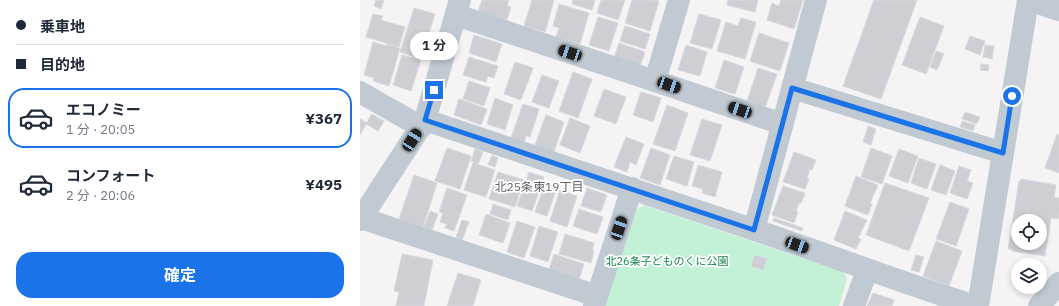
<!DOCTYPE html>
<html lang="ja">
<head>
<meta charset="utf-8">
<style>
  :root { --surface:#fff; --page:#f2f2f3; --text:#1f2937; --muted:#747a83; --line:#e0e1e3; --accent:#1a73e8 }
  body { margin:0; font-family:"IBM Plex Sans","Noto Sans JP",sans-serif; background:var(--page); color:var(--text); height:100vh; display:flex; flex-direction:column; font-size:15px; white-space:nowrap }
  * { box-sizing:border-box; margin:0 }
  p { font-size:13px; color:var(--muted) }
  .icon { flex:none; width:22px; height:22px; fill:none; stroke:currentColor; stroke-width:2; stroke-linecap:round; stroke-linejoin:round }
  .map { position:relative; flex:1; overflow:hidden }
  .panel { display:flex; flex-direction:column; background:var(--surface); width:360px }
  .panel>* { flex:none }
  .hud { display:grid; align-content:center; height:88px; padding:0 16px; background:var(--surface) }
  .buttons { position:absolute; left:651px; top:214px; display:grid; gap:8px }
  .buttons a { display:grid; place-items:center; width:36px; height:36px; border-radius:50%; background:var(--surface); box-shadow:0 2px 6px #0003; font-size:20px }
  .end { position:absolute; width:18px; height:18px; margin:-9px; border:5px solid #1a73e8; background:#fff; box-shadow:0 0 0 2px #fff }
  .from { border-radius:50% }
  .bubble { position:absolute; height:28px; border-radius:14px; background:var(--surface); box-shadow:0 2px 6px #0003; font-size:13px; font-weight:700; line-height:28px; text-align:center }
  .car { position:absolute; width:12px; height:24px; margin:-12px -6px; border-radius:5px; box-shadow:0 0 3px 1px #0007; background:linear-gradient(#222 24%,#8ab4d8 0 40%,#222 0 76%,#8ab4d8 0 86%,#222 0) }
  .hud b { display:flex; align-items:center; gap:14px; height:38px; font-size:15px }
  .hud b+b { border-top:1px solid var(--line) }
  .hud i { width:10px; height:10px; background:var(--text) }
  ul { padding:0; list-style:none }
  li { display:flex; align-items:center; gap:12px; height:60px; margin:0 8px 6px; padding:0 8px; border:2px solid transparent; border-radius:16px }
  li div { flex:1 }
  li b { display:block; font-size:15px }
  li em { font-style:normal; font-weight:700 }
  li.on { border-color:var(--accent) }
  li>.icon { width:36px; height:36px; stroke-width:1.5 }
  .cta { display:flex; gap:8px; margin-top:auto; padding:8px 16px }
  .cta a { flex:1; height:46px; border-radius:16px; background:var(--accent); color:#fff; font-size:16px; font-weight:700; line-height:46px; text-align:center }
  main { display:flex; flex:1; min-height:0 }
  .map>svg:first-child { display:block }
  .green { fill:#c3f1d5 }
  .building { fill:#cdcfd5; stroke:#d7d9de; fill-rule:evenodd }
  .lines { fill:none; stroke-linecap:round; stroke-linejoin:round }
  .minor { stroke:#c1cad2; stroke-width:22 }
  .route { stroke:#1a73e8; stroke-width:5 }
  .labels { text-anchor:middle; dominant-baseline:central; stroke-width:3.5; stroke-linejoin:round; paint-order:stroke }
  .park-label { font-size:11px; fill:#17864f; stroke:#fff }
  .neighbourhood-label { font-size:12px; fill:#5f6368; stroke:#fff }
</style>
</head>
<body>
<main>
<section class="panel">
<div class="hud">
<b><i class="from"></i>乗車地</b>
<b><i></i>目的地</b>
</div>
<ul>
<li class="on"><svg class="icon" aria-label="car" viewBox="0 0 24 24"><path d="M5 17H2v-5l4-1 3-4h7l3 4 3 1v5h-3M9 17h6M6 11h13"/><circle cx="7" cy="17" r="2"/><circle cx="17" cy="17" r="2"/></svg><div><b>エコノミー</b><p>1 分 · 20:05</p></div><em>¥367</em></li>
<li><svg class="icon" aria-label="car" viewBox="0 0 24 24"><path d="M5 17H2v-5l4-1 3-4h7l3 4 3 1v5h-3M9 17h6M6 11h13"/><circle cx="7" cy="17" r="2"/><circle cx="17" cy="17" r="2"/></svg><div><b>コンフォート</b><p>2 分 · 20:06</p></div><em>¥495</em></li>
</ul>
<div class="cta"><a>確定</a></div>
</section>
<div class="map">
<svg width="699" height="306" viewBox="0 0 699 306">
  <rect width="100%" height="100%" fill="#f5f3f3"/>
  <polygon class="green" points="284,205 484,272 487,280 479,306 244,306 276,210"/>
  <g class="building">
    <polygon points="16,0 24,0 21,9 14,6"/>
    <polygon points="122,0 149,0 147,6 151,7 147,20 118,12"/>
    <polygon points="172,0 194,0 185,32 164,26"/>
    <polygon points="213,0 235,0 232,10 212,4"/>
    <polygon points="241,0 265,0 258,20 237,13"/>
    <polygon points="272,0 295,0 299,1 290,31 265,23"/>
    <polygon points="368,0 398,0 395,12 367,5"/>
    <polygon points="421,0 443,0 434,29 407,20 412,3 419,6"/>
    <polygon points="514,0 557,0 521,99 483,86"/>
    <polygon points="199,4 229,13 220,44 196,37 199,28 193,26"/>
    <polygon points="54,8 75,14 61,59 40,52"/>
    <polygon points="13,14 23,16 21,20 45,27 39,47 6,37"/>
    <polygon points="339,14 361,20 352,49 330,43"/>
    <polygon points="238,17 258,23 249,51 229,45"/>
    <polygon points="560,17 584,26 566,74 542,65"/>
    <polygon points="381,18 396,22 385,59 357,51 366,22 378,26"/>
    <polygon points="265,26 290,34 285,49 260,41"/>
    <polygon points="399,33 429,43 420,71 390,61"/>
    <polygon points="114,35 142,44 136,62 109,53"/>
    <polygon points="610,36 625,41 620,55 605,49"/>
    <polygon points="13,42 27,46 27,44 40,48 29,86 13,81 14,78 4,75"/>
    <polygon points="259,43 285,52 280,66 254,58"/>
    <polygon points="326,45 347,52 340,76 318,70"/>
    <polygon points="625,45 634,46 632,59 623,57"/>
    <polygon points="576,51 584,54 577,70 570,67"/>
    <polygon points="42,55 61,60 51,91 33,85"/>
    <polygon points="109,57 138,66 134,78 128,76 126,82 103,75"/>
    <polygon points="364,60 384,67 375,94 355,88"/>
    <polygon points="155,62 173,68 161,100 144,94"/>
    <polygon points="621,64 629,65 628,71 620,70"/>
    <polygon points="398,68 417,74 405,108 387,101"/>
    <polygon points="213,72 232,79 218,118 199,111"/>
    <polygon points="182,75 199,81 189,108 172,102"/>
    <polygon points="109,81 130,88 124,106 103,99"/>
    <polygon points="244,89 266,97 256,124 234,116"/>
    <polygon points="281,92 301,98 293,122 273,115"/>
    <polygon points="135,98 153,105 145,130 127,124"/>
    <polygon points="99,99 127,109 121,125 94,115"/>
    <polygon points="163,104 179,109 170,137 166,136 164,142 151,138"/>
    <polygon points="307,105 328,113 315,151 293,144"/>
    <polygon points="605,112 620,117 617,124 602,119"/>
    <polygon points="12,114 24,121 18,131 6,124"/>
    <polygon points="186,115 204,122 194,152 175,145"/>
    <polygon points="210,118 230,126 220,153 200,145"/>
    <polygon points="0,119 7,123 0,135"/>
    <polygon points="342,119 362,125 350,161 330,155"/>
    <polygon points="602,121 615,125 613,131 600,127"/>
    <polygon points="508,126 516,129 511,145 503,142"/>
    <polygon points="697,134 699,135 699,173 685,168"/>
    <polygon points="266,137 284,144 276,165 270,162 267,172 254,167"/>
    <polygon points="87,148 111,156 100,189 75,181"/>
    <polygon points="291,148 310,155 300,185 280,178"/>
    <polygon points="511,148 532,156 522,184 501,177"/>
    <polygon points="115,149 123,152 118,164 111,161"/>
    <polygon points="539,149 558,156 548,183 529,176"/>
    <polygon points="434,152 456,160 452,170 450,169 447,178 449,179 445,189 423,182"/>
    <polygon points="132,155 138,158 135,167 128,165"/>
    <polygon points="314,156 334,162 327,186 306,179"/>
    <polygon points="559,158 576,164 567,189 551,183"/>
    <polygon points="113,163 135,170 126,197 104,190"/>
    <polygon points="338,165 362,172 355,197 342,193 343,189 332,186"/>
    <polygon points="580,165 595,171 586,195 571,190"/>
    <polygon points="599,166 611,170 607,181 613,183 607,199 590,193"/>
    <polygon points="138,172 164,180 155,207 129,199"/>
    <polygon points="169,172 184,177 172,211 157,206"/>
    <polygon points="54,175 77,183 63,227 39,219"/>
    <polygon points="496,176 518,185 510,203 512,204 508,215 485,206"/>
    <path d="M661,179l35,6 -2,12 5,1v15l-1,6 -7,-1 -6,38 -33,-5v-2h-4l11,-68h1zM658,221h22v22h-22z"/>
    <polygon points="185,183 197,188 187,216 175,212"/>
    <polygon points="525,183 569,198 549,251 506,235"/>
    <polygon points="423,186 445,193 441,203 439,203 436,211 438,212 434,223 412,215"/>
    <polygon points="87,188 107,195 94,231 85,228 87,224 80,222 83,213 79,212"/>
    <polygon points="227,188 247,195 241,212 221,206"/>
    <polygon points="200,190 217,196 207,227 190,221"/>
    <polygon points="590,202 609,209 596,246 576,239"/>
    <polygon points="133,204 151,210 148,220 130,214"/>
    <polygon points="219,209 243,217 237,234 213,226"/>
    <polygon points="70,211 78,214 72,230 64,227"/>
    <polygon points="485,211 507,220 498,238 501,239 496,249 474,240"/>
    <polygon points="126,214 150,223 143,243 119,235"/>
    <polygon points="414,218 443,228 442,231 413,221"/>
    <polygon points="102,220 109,222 102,240 96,237"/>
    <polygon points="157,221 175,227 164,258 147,252"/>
    <polygon points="179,226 198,232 188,262 170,256"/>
    <polygon points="205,234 234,243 232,250 234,250 231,263 199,254"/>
    <polygon points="576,241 602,251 589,286 563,276"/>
    <polygon points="42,254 73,260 64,306 36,306 39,292 34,291"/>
    <polygon points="194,254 224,264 218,283 188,273"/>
    <polygon points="395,255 407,259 403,270 391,266"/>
    <polygon points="556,255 564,257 559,272 551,270"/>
    <polygon points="98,273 121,280 113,306 87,306"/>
    <polygon points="513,293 534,300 532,306 507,306"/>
  </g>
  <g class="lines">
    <g class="minor">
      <polyline points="669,0 699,10"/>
      <polyline points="96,15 295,81 422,124"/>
      <polyline points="295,81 319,0"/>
      <polyline points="432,88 643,153"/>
      <polyline points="0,92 61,127"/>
      <path d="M65,120c109,36 218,72 327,109 75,25 148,53 223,77"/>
      <polyline points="1,218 237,296"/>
      <polyline points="0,220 65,120 100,0"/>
      <polyline points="394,230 456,0"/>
      <polyline points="234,306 272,188"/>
      <polyline points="494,306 507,270"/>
      <polyline points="618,306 668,0"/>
      <polyline points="679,306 699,283"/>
    </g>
  </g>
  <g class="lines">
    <polyline class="route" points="74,90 65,120 394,230 432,88 643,153 652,96"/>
  </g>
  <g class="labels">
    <g class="park-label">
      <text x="307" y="261">北26条子どものくに公園</text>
    </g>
    <g class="neighbourhood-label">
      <text x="179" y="186">北25条東19丁目</text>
    </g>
  </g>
</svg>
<div class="buttons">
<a><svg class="icon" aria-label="locate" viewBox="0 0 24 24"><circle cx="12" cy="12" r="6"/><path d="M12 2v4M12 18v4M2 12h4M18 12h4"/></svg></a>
<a><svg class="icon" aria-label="layers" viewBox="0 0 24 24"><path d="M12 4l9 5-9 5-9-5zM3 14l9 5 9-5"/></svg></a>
</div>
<i class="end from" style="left:652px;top:96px"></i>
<i class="end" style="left:74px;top:90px"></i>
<div class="bubble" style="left:50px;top:32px;width:48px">1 分</div>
<i class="car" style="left:210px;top:53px;rotate:288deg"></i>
<i class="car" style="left:309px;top:85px;rotate:109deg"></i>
<i class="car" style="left:380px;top:110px;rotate:289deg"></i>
<i class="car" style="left:52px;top:140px;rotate:33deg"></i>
<i class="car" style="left:259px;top:228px;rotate:18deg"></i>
<i class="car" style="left:437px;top:245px;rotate:110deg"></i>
</div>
</main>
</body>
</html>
